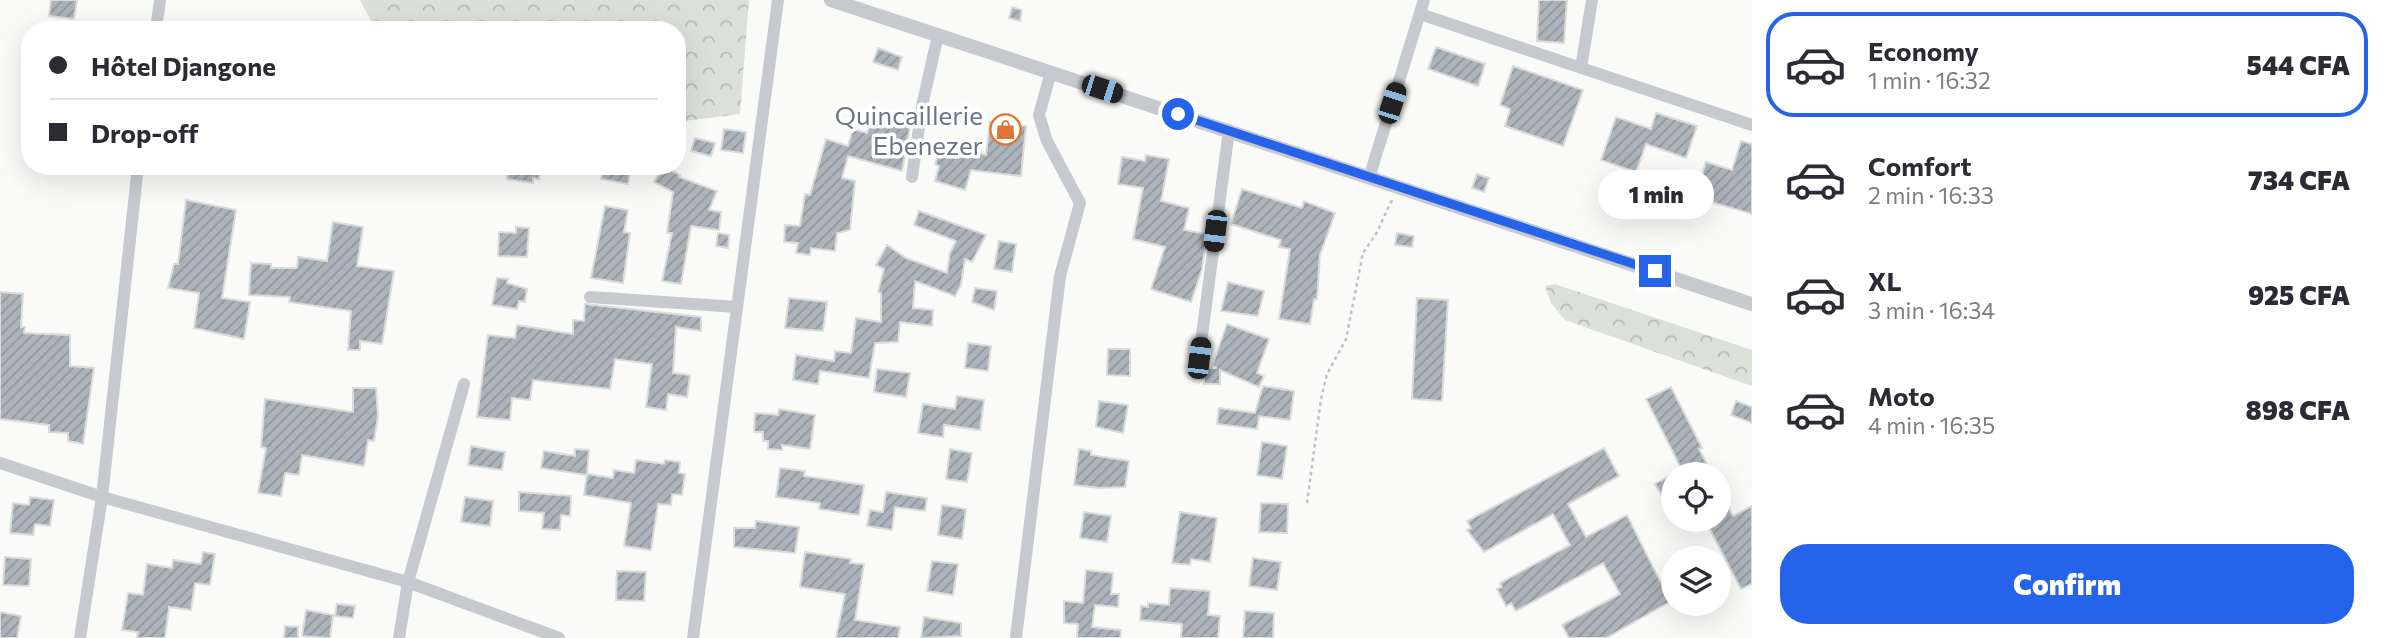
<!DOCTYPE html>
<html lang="en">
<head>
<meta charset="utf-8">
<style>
  :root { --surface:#fff; --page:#f7f7f7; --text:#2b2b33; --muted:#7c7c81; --line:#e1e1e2; --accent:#2563eb }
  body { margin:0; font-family:Commissioner,sans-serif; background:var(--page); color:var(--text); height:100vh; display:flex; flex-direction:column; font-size:26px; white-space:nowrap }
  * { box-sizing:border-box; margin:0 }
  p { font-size:23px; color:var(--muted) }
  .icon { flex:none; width:38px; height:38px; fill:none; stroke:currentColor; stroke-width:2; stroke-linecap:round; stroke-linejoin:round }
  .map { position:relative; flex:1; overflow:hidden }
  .sheet { display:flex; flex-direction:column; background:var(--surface); width:630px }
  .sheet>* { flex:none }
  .guide { position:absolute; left:21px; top:21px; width:665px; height:154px; border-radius:28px; box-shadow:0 7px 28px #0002; display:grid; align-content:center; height:154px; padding:0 28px; background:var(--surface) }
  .fabs { position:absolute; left:1661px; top:462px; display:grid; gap:14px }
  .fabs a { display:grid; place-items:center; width:70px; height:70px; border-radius:50%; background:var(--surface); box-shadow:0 7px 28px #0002; font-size:35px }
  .end { position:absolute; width:32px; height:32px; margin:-16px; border:9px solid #2563eb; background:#fff; box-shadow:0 0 0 4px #fff }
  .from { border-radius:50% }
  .bubble { position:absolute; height:49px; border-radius:24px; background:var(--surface); box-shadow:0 7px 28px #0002; font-size:23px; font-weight:800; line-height:49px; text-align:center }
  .car { position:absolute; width:21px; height:42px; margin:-21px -10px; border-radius:9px; box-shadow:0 0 5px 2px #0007; background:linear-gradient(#222 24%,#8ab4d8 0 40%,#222 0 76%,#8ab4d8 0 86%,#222 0) }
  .guide b { display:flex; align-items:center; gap:24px; height:66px; font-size:26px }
  .guide b+b { border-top:2px solid var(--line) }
  .guide i { width:18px; height:18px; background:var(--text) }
  ul { padding:12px 0 0; list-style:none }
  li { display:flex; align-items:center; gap:21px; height:105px; margin:0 14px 10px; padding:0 14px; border:4px solid transparent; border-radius:28px }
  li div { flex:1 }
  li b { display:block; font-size:26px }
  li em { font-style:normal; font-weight:800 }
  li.selected { border-color:var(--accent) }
  li>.icon { width:63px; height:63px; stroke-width:1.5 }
  .primary-button { display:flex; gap:14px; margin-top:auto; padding:14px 28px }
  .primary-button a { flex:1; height:80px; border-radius:28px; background:var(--accent); color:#fff; font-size:28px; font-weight:800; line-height:80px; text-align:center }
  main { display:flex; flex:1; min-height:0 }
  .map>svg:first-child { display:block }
  .forest { fill:url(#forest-crowns) }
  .building { fill:url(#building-hatch); stroke:#dbdcda; stroke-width:2 }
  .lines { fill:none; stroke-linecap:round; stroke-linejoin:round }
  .path { stroke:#bec0c3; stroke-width:2.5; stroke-dasharray:3.5 3.5; stroke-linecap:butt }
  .minor { stroke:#c6c9cd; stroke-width:12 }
  .tertiary { stroke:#c6c9cd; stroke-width:14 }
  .route { stroke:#2563eb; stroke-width:9 }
  .labels { text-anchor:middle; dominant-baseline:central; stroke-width:7; stroke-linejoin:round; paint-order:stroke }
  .poi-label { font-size:26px; fill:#6a7688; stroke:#fff; text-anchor:end }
</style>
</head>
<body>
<main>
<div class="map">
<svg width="1752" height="638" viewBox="0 0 1752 638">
  <defs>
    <pattern id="forest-crowns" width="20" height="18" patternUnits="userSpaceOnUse" patternTransform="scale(1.75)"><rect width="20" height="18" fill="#dbe1d9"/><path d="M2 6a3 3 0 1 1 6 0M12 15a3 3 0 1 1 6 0" fill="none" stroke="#b6bbb6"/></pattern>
    <pattern id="building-hatch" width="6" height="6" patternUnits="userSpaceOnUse" patternTransform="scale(1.75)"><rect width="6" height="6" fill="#acb3ba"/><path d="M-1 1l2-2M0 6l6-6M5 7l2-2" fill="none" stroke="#90969d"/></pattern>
  </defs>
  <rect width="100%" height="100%" fill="#fafaf8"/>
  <g class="forest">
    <polygon points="360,0 749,0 740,114 684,121 677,125 677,30 478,30 476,27 462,30 376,30"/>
    <polygon points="1555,284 1752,350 1752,386 1565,320 1551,303 1545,286"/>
  </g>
  <g class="building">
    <polygon points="51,0 77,0 74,19 49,16"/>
    <polygon points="1539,0 1567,0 1564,43 1537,41"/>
    <polygon points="1012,7 1022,10 1020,21 1009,18"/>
    <polygon points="1436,47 1485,64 1478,86 1428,69"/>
    <polygon points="878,48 902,57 898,70 873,62"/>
    <polygon points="1513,66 1583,90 1563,146 1505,126 1510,109 1500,105"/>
    <polygon points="1656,113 1697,126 1686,158 1646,144 1636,172 1601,160 1616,117 1651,129"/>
    <polygon points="873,115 910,127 902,171 848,156 842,178 855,181 850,230 837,233 835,251 811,248 810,255 796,253 798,243 784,242 785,225 800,226 805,194 810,195 826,139 848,146 853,129 867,133"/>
    <polygon points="990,122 1026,126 1021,176 971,170 965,190 935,181 939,166 935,164 943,141 986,155"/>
    <polygon points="724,129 746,132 743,153 721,150"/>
    <polygon points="695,138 715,143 711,156 691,151"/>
    <polygon points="1741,141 1752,144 1752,214 1695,197 1706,162 1732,170"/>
    <polygon points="1146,155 1169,159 1161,201 1189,208 1184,230 1207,234 1202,269 1191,302 1151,289 1165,247 1133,239 1143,188 1118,184 1122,157 1145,161"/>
    <polygon points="509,166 541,166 539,179 533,178 533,183 507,179"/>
    <polygon points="604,166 631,166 628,184 601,179"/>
    <polygon points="663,166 680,175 679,177 717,191 709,210 721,212 719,230 691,226 681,284 662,281 672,233 667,233 673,192 654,182"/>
    <polygon points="1477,174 1489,178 1484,192 1472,188"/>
    <polygon points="1242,189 1302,208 1304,201 1335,213 1320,255 1317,299 1314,299 1310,324 1279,319 1290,249 1279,247 1281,240 1231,224"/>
    <polygon points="186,200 236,210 222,298 250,302 244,339 194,328 199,293 168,288 174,264 178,264"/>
    <polygon points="605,206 628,210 624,232 630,233 623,283 591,278"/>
    <polygon points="919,211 986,235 972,262 965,259 961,285 955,296 915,281 913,308 933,310 932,326 900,322 898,342 875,343 869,378 820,371 818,384 793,380 796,355 834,361 835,351 851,353 856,318 881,322 881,293 878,292 884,269 876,265 887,245 906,258 947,273 950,253 956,241 914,225"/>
    <polygon points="333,222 363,227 357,266 394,271 382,344 360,341 360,350 348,350 351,311 289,302 290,297 249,295 251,263 271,264 271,268 297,268 298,257 327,261"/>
    <polygon points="516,227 529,228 527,257 498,256 499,232 516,233"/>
    <polygon points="718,233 729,235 728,248 716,246"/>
    <polygon points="1397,233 1414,236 1412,247 1395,245"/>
    <polygon points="999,241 1016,244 1012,272 994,269"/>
    <polygon points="497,278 508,279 507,283 527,289 525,302 519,301 517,309 492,305"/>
    <polygon points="1228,282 1264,291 1258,316 1221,311"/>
    <polygon points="975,288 997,291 994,310 972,302"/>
    <polygon points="0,292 23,294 21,327 25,327 24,333 70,335 70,366 94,368 83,444 68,441 68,433 49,432 49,425 0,419"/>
    <polygon points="789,298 827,302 823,331 785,328"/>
    <polygon points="1417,298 1448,300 1442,401 1412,399"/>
    <polygon points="585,304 701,317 701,331 676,327 673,373 690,375 687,397 668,394 666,410 646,407 652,364 615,359 610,389 533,380 530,400 512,398 510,420 477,417 488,335 515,338 517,325 573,334 573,320 584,321"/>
    <polygon points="1227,324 1269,339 1257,373 1264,376 1259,387 1220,370 1220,384 1204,384 1204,368 1217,368 1212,366"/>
    <polygon points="968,343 991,346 988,371 965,368"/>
    <polygon points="1108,349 1130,349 1130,376 1107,375"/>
    <polygon points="877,369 910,373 906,397 874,392"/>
    <polygon points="1263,386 1294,391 1290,420 1259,416 1257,429 1217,424 1219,408 1255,413"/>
    <polygon points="1671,387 1702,448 1699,449 1712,474 1684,474 1646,399"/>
    <polygon points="353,388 376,388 378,416 374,441 368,440 364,466 302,455 299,475 285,473 281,496 258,493 266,448 261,447 265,399 353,412"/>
    <polygon points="957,396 984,400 980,430 944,425 943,437 918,433 923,404 955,409"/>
    <polygon points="1099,401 1128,405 1123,433 1096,427"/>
    <polygon points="1736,401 1752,407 1752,423 1731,415"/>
    <polygon points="779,409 815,415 810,449 782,445 782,450 768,449 768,441 763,441 763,432 754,432 755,413 778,415"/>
    <polygon points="1262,442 1287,446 1282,479 1257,475"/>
    <polygon points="471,446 505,452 502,470 468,465"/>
    <polygon points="1604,448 1619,476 1568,504 1586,537 1627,515 1660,581 1673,574 1673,600 1606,638 1569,638 1562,625 1620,594 1603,563 1516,611 1511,603 1506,606 1497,589 1502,587 1500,583 1570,545 1553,514 1484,552 1467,530 1471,528 1467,521"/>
    <polygon points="575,449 589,450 587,474 613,478 614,470 634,473 636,460 664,464 665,460 680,462 679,473 685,474 682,495 672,494 671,505 658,504 651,550 624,546 631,503 584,495 587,475 541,468 544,451 575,456"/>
    <polygon points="950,449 972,453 967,482 946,479"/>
    <polygon points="1079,449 1091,451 1091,455 1129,461 1125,487 1100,488 1074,485"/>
    <polygon points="780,468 805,471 804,476 864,485 859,515 819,509 820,503 776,497"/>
    <polygon points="1673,474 1673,514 1655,484"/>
    <polygon points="1718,487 1733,516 1752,506 1752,584 1741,589 1705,520 1718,520"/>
    <polygon points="519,492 571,496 570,516 561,515 560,530 542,529 544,513 519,511"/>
    <polygon points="886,492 927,498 925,511 895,507 892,530 867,526 870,510 883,512"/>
    <polygon points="30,497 54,500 50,526 35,524 33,535 10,533 13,503 29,505"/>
    <polygon points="465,497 493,501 490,526 461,522"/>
    <polygon points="1261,503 1288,504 1287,533 1259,532"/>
    <polygon points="942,505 966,509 962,539 938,535"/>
    <polygon points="1084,512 1111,516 1107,542 1080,538"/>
    <polygon points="1180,512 1217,518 1210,562 1191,559 1190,565 1172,563"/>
    <polygon points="756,521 799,527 795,553 734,547 734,528 755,528"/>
    <polygon points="203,552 215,554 210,585 195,583 191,610 169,607 165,638 137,638 138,632 122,630 128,593 143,595 147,564 172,568 173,560 201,564"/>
    <polygon points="805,552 851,559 850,563 864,564 855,620 900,627 898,638 836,638 845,594 800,587"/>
    <polygon points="5,557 31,559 29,586 3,585"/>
    <polygon points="1253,558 1281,562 1277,590 1249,586"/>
    <polygon points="932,561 958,564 953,595 927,591"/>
    <polygon points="1086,570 1113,573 1111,594 1119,594 1118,607 1095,605 1092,627 1121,630 1120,638 1077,638 1078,624 1064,623 1064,601 1083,603"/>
    <polygon points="617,571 646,572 644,601 616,600"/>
    <polygon points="1170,588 1210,591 1208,615 1220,616 1218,638 1181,638 1182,624 1140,620 1141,606 1148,607 1148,603 1169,605"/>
    <polygon points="337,604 355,606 353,618 335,616"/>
    <polygon points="306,610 333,615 330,638 302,636"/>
    <polygon points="1245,611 1274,613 1273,638 1243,638"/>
    <polygon points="0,612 21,616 17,638 0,638"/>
    <polygon points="924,617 961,623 961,636 921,638"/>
    <polygon points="285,626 298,627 298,638 284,638"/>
  </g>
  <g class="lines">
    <polyline class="path" points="1307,503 1321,399 1327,374 1346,339 1363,253 1376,234 1392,200"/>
    <g class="minor">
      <polyline points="1420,14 1752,125"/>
      <polyline points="156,30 160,0"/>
      <polyline points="1581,68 1592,0"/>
      <polyline points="912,177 922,106 938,35"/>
      <polyline points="1369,178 1424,0"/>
      <polyline points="590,297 737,307"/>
      <polyline points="1199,358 1229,130"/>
      <polyline points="0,463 102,497 408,582 559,638"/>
      <polyline points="80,638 102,497 138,166"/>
      <polyline points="399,638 408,582 464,384"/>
      <polyline points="693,638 778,0"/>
      <polyline points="1016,638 1060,276 1080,203 1047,141 1039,115 1051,72"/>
    </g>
    <polyline class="tertiary" points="831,0 1752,304"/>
  </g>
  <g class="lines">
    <polyline class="route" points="1178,114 1655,271"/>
  </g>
  <defs>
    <symbol id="shop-ring" viewBox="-11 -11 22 22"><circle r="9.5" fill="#fff" stroke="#de7534" stroke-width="1.5"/><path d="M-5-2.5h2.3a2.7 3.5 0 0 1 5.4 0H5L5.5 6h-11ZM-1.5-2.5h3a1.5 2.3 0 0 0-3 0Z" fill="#de7534"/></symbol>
  </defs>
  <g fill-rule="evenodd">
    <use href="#shop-ring" x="988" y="112" width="35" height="35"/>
  </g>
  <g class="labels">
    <g class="poi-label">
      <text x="983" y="114">Quincaillerie<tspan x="983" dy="30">Ebenezer</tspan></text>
    </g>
  </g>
</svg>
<div class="fabs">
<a><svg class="icon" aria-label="locate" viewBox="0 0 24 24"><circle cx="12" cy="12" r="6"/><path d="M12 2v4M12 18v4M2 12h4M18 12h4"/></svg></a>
<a><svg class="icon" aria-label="layers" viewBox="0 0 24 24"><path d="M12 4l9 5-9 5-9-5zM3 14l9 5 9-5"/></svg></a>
</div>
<i class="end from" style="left:1178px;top:114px"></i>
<i class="end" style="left:1655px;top:271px"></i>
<div class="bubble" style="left:1598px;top:170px;width:116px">1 min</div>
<i class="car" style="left:1102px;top:89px;rotate:108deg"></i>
<i class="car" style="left:1392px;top:103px;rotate:18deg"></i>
<i class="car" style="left:1215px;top:231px;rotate:187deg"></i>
<i class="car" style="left:1199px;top:358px;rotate:7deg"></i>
<div class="guide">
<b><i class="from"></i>Hôtel Djangone</b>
<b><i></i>Drop-off</b>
</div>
</div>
<section class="sheet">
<ul>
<li class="selected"><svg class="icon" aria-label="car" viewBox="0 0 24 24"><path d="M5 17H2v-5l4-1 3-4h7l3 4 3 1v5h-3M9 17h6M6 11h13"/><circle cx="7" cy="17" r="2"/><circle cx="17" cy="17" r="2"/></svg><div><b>Economy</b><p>1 min · 16:32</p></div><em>544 CFA</em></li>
<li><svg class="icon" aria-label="car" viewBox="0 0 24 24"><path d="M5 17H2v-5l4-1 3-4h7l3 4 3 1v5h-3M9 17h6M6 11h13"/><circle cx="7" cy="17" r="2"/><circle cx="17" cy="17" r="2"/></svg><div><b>Comfort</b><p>2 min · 16:33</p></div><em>734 CFA</em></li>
<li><svg class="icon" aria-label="car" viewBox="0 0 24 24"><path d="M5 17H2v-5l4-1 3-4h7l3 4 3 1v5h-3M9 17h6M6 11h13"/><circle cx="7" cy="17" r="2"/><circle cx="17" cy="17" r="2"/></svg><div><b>XL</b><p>3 min · 16:34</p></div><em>925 CFA</em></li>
<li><svg class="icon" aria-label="car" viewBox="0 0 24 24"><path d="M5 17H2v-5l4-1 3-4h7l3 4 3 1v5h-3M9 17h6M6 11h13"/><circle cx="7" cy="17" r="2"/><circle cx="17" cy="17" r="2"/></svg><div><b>Moto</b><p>4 min · 16:35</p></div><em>898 CFA</em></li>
</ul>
<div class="primary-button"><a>Confirm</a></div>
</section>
</main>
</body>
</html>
